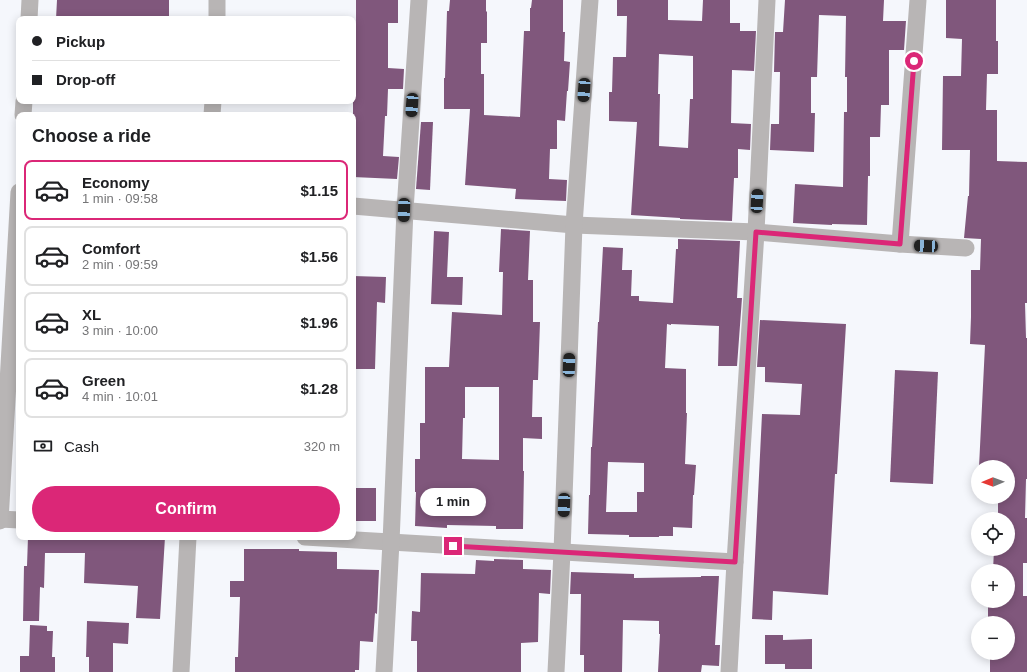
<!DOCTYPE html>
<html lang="en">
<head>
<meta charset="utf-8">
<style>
  :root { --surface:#fff; --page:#f6f6f6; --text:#202124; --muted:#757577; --line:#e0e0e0; --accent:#db2777 }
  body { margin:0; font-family:Helvetica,sans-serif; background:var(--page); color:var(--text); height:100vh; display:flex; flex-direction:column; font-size:15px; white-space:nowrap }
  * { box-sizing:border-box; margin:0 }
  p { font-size:13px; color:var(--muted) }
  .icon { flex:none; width:22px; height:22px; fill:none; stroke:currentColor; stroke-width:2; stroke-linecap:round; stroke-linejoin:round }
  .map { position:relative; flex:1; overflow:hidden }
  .sheet { position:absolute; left:16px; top:112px; width:340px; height:428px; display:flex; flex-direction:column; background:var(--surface); border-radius:8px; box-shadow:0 2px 10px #0003 }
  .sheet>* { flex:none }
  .hud { position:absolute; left:16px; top:16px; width:340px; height:88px; border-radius:8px; box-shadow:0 2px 10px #0003; display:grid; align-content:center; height:88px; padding:0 16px; background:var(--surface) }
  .needle { width:26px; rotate:269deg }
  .buttons { position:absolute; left:971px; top:460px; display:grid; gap:8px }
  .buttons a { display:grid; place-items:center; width:44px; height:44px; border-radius:50%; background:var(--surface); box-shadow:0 2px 10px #0003; font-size:20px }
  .end { position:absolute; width:18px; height:18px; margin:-9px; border:5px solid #db2777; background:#fff; box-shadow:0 0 0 2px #fff }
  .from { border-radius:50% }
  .bubble { position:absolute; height:28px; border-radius:14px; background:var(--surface); box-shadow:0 2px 10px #0003; font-size:13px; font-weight:800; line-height:28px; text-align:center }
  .car { position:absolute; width:12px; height:24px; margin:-12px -6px; border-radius:5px; box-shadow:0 0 3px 1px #0007; background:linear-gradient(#222 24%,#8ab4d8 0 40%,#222 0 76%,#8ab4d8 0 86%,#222 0) }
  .hud b { display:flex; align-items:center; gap:14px; height:38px; font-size:15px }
  .hud b+b { border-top:1px solid var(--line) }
  .hud i { width:10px; height:10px; background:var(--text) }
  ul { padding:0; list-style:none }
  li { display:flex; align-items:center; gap:12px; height:60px; margin:0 8px 6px; padding:0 8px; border:2px solid var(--line); border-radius:8px }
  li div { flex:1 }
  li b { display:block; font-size:15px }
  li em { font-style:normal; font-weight:800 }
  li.current { border-color:var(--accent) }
  li>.icon { width:36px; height:36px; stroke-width:1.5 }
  h2 { padding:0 16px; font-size:18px; line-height:48px }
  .pay { display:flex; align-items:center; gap:10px; height:44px; padding:0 16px; font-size:15px }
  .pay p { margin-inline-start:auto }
  .cta { display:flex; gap:8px; margin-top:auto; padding:8px 16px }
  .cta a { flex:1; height:46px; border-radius:24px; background:var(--accent); color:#fff; font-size:16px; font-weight:800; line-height:46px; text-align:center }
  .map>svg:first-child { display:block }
  .building { fill:#80577c; fill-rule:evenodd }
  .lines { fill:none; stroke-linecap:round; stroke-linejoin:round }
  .minor { stroke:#b8b5b5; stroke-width:17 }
  .route { stroke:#db2777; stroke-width:5 }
</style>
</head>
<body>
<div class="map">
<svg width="1027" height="672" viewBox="0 0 1027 672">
  <rect width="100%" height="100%" fill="#f5f7fc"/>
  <g class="building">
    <polygon points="57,0 169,0 169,17 135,17 135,19 56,19"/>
    <polygon points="356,0 398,0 398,23 388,23 388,68 404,69 403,89 388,89 387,116 385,116 383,156 399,157 397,179 353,177 353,77 354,55 355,55 355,30 356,30"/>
    <polygon points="450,0 486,0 486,11 487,12 487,43 481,43 481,74 484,74 484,115 520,117 524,31 530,31 530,8 531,8 532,0 563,0 563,32 565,32 564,61 570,62 568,91 567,91 565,121 557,120 557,149 550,149 549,179 567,180 566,201 515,199 516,189 465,185 470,109 444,109 444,78 445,78 447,11 449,11"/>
    <path d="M617,0h51v20l34,1 1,-21h27v23h10v8h16l-2,40 -22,-1 -1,53 20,1 -1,26 -12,-1v29h-4l-2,43 -52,-2v-1l-49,-3 6,-93 -28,-1v-29h3l1,-35h13l1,-41h-10zM659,54l34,2v43h-3l-2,49 -29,-2 1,-52h-2z"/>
    <polygon points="785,0 884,0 883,21 906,21 904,50 889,50 889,105 881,105 880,137 870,137 870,176 868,176 867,225 832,224 832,225 793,223 795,184 843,187 844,112 847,112 847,77 845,77 846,16 819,15 817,77 811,77 811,113 815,113 814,152 770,150 771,124 779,124 780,72 774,72 775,32 783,32"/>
    <polygon points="946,0 996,0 996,41 998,41 998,74 987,74 986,110 997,110 997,161 1027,162 1027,303 1025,303 1026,338 1027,338 1027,479 1026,479 1025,518 1027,518 1027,563 1023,563 1023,596 1027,596 1027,672 990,672 990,653 1008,653 1008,623 988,623 988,601 1008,601 1008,571 993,571 994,549 1008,549 1008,519 998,519 998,497 1008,497 1008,467 979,467 985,345 970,344 971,317 971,270 980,270 981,239 964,238 968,196 969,196 970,150 942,150 943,76 961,76 962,39 946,38"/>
    <polygon points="421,122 433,122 430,190 416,189"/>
    <path d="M501,229l29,2 -2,49h5v42h7l-2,58h-5l-1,37h10v22l-19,-1v33h1l-1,58h-27v-3l-49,-1v3l-32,-2 1,-34h-1v-33h5v-36h5v-56h24l3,-55 50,3 1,-43h-4zM465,387h34v73l-37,-1 1,-41h2z"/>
    <polygon points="434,231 449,232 447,277 463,277 462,305 431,304"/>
    <path d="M678,239l62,2 -3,57h5l-5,68h-19l1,-40 -48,-2v1l-4,-1 -2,44 21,1v44h1l-2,51 11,1 -2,30h-1l-1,33 -19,-1v9h-14v1h-30v-2l-41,-1 1,-39h1l1,-48h1l6,-125h1l4,-75 20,1 -1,22h10l-1,26h8v5l34,2 3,-54h2zM608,462l36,1v29h-7v20h-31z"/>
    <polygon points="353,276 386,277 385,303 377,302 375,369 353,369"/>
    <polygon points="760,320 846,324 837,474 835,474 828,595 773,591 772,620 752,619 762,414 800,415 802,384 765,382 765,367 757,367"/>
    <polygon points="895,370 938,372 933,484 890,482"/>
    <rect x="353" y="488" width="23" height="33"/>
    <polygon points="28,537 165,537 160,619 136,618 138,586 84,583 85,553 45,553 44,588 40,587 39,621 23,621 24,566 27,566"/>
    <polygon points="244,549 299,549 299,551 337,552 337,569 379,570 377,614 375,613 373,642 360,641 359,670 355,670 355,672 235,672 235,657 238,657 240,597 230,597 230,581 244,581"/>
    <polygon points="494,559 523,560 523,569 551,570 550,594 539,593 538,642 521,643 521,672 417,672 417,641 411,641 412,611 420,612 421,573 475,574 476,560 494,561"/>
    <polygon points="571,572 634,574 634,578 701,577 701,576 719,576 715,645 720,645 719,666 702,665 701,672 658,672 660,634 659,634 659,621 623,620 622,672 584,672 584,655 580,655 581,594 570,594"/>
    <polygon points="87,621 129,623 128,644 113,643 113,672 89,672 89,657 86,657"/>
    <polygon points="30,625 47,626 47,631 53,631 52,657 55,657 55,672 20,672 20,656 29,656"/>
    <polygon points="765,635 783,635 783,640 812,639 812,669 785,669 785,664 765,664"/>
  </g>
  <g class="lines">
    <g class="minor">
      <polyline points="29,19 30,0"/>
      <polyline points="217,19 217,0"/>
      <polyline points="23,115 24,101"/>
      <polyline points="212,115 213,101"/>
      <polyline points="353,206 574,225 756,232 900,244 966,248"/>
      <polyline points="900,244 918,0"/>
      <polyline points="0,519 19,520"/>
      <polyline points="0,521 19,192"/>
      <polyline points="305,537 735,562"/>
      <polyline points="181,672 188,537"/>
      <polyline points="384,672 391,542 405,210 419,0"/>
      <polyline points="556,672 562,552 574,225 590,0"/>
      <polyline points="729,672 735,562 756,232 767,0"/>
    </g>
  </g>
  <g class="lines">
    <polyline class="route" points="453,546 735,562 756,232 900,244 914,61"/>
  </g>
</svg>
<div class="buttons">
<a><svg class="needle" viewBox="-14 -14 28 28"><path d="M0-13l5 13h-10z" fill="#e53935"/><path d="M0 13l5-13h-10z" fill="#757577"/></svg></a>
<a><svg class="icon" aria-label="locate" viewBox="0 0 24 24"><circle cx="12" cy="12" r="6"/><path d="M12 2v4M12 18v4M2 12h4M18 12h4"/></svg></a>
<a>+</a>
<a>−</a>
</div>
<i class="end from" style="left:914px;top:61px"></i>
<i class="end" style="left:453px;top:546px"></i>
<div class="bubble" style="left:420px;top:488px;width:66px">1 min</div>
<i class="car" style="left:584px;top:90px;rotate:184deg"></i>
<i class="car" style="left:412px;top:105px;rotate:184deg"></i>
<i class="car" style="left:757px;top:201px;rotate:3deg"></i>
<i class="car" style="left:404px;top:210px;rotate:182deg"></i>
<i class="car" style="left:926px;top:246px;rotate:273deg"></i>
<i class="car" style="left:569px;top:365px;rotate:2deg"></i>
<i class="car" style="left:564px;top:505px;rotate:182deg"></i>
<div class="hud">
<b><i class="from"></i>Pickup</b>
<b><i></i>Drop-off</b>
</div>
<section class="sheet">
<h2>Choose a ride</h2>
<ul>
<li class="current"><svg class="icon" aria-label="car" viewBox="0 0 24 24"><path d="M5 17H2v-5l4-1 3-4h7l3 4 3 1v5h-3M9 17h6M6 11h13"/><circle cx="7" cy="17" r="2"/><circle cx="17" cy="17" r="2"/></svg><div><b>Economy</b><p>1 min · 09:58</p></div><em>$1.15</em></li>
<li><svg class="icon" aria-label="car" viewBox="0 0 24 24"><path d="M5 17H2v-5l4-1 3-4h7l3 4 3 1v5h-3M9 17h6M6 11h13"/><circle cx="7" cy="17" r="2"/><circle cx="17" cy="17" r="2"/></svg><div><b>Comfort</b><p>2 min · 09:59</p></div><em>$1.56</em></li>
<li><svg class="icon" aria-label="car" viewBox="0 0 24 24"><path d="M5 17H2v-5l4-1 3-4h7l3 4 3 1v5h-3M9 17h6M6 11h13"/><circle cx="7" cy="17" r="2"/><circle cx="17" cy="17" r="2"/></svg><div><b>XL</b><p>3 min · 10:00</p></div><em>$1.96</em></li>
<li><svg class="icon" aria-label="car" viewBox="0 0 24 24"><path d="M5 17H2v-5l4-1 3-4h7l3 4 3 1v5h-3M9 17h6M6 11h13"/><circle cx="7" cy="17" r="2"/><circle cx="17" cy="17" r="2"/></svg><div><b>Green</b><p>4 min · 10:01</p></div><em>$1.28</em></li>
</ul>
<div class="pay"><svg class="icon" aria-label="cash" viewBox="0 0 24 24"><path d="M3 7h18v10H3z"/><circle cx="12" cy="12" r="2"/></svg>Cash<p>320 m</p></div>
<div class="cta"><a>Confirm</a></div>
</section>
</div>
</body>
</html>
